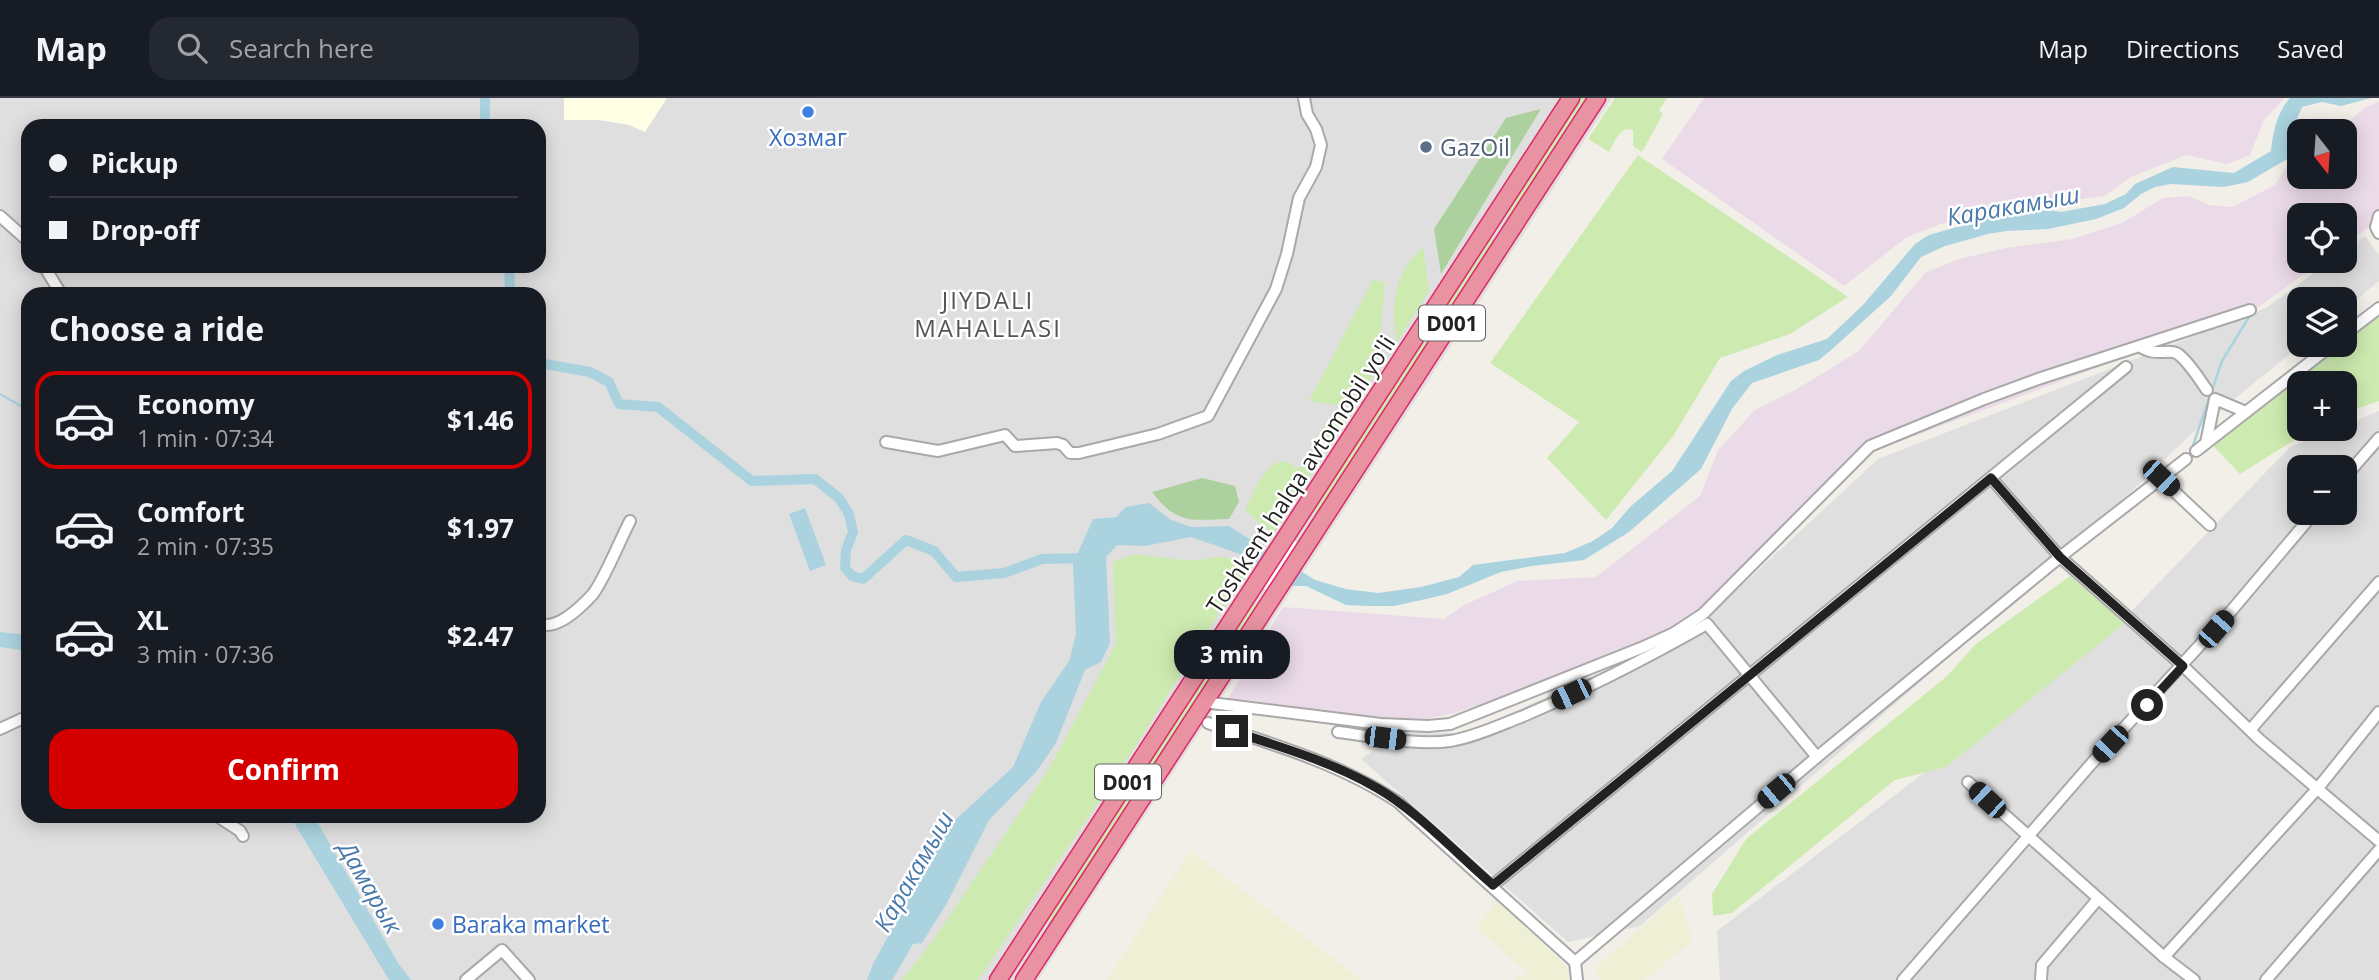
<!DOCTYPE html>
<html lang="en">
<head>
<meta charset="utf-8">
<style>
  :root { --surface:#171b24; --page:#242831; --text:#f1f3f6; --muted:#9ea1a6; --line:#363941; --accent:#d40000 }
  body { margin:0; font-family:"Open Sans",sans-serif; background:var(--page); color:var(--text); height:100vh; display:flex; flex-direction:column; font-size:26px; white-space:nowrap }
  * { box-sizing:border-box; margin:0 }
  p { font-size:23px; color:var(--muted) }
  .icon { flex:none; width:38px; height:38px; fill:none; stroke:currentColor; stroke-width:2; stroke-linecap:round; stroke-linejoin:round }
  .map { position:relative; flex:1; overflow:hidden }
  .panel { position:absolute; left:21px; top:189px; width:525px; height:536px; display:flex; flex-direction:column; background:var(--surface); border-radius:21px; box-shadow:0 4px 18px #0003 }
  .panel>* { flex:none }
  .banner { position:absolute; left:21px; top:21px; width:525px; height:154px; border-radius:21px; box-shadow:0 4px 18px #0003; display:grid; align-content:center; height:154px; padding:0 28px; background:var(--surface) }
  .needle { width:46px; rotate:163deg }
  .controls { position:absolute; left:2287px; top:21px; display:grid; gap:14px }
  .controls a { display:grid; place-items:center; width:70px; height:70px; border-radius:14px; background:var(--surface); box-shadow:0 4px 18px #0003; font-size:35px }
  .end { position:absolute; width:32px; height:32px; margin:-16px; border:9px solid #222; background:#fff; box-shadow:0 0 0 4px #fff }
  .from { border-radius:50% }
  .bubble { position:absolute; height:49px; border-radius:21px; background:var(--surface); box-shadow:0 4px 18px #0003; font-size:23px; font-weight:700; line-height:49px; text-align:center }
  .car { position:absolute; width:21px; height:42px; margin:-21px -10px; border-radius:9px; box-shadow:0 0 5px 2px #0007; background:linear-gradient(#222 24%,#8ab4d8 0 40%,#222 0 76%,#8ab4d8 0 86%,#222 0) }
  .banner b { display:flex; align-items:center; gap:24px; height:66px; font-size:26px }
  .banner b+b { border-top:2px solid var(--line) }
  .banner i { width:18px; height:18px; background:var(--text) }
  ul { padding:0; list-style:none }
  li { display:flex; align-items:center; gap:21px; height:98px; margin:0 14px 10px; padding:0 14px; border:4px solid transparent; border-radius:21px }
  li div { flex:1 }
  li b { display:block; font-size:26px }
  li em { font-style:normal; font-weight:700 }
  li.selected { border-color:var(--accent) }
  li>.icon { width:63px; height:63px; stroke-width:1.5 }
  h2 { padding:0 28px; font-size:32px; line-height:84px }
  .action { display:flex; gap:14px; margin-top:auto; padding:14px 28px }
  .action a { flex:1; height:80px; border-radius:21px; background:var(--accent); color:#fff; font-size:28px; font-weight:700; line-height:80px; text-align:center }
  header { display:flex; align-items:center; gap:42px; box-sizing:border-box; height:98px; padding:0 35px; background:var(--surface); border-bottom:2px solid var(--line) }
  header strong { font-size:33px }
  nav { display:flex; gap:38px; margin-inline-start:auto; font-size:24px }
  .search { width:490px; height:63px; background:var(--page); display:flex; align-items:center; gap:18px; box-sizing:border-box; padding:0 24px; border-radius:21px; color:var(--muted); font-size:26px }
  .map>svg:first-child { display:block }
  .residential { fill:#e0dfdf; fill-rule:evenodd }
  .industrial { fill:#ebdbe8 }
  .education { fill:#ffffe5 }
  .farmland { fill:#eef0d5 }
  .grass { fill:#cdebb0 }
  .forest { fill:#add19e }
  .water { fill:#aad3df }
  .pier { fill:#fff }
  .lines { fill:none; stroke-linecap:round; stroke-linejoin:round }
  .stream { stroke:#aad3df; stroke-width:2.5 }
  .canal { stroke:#aad3df; stroke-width:10 }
  .minor-casing { stroke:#a9a9a9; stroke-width:14 }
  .highway-casing { stroke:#dc2a67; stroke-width:19 }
  .minor { stroke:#fff; stroke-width:10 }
  .highway { stroke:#e892a2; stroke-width:16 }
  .route { stroke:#222; stroke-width:9 }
  .shop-dot { fill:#3f7fe0; stroke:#fff; stroke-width:2.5 }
  .service-dot { fill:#5c6f8a; stroke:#fff; stroke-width:2.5 }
  .labels { text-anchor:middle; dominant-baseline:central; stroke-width:5; stroke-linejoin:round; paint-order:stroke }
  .shield { fill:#fff; stroke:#646464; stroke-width:2 }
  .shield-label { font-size:21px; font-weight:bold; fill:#222 }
  .shop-label { font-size:23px; fill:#366cbe; stroke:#fff }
  .service-label { font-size:23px; fill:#4e5e75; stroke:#fff; text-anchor:start }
  .street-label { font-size:23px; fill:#222; stroke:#fff }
  .water-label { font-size:24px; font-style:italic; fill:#4a7aab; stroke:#fff }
  .neighbourhood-label { font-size:24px; letter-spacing:2px; fill:#555; stroke:#fff }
</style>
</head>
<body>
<header>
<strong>Map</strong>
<div class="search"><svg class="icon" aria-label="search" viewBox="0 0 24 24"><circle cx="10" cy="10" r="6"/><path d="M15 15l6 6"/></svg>Search here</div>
<nav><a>Map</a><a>Directions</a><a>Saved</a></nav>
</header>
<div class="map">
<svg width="2379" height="882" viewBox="0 0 2379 882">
  <rect width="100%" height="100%" fill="#f2efe9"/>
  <g class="residential">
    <path d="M0,0h1612l-574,882h-1038zM28,28h511v140h-511zM28,196h511v522h-511z"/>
    <polygon points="2365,138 2379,157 2379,183 2345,211 2345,201 2300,201 2301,247 2192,335 2057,465 1640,828 1568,844 1361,661 1400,635 1467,635 1694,532 1878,361 2266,210 2331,163 2345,163 2345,153"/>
    <path d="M2379,313v569h-659l-3,-49 403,-308 170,-176 45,-18h10v-4zM2300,369h45v46h-45z"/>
  </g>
  <g class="industrial">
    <polygon points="1704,0 2285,0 2264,22 2250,57 2227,66 2186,57 2131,79 2104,98 2001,112 1941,126 1907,139 1844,188 1662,61"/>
    <polygon points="2379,4 2379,122 2345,146 2345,117 2300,117 2300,163 2322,163 2257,210 1871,354 1696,526 1642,552 1455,615 1415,623 1227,602 1283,509 1444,521 1464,507 1518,483 1596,479 1700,398 1718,352 1755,312 1797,291 1859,253 1925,175 1959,161 2006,150 2072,141 2122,125 2163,100 2189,98 2209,107 2232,109 2275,87 2294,57 2299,54 2300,79 2345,79 2345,33 2336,33 2344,28 2364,10"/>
  </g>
  <polygon class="education" points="564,0 667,0 645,34 629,27 599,22 564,22"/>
  <g class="farmland">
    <polygon points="1190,753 1361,882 1107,882"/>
    <polygon points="1679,797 1692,843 1645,882 1599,882 1596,869"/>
    <polygon points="1497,803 1562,863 1568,873 1569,882 1514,882 1528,875 1476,830"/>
  </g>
  <g class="grass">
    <polygon points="1578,0 1586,0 1509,119 1504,115"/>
    <path d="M1615,0h52l-8,12 4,4 -21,38 -9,-6v-16c-13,-4 -18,12 -24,22l-21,-13z"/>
    <polygon points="1638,57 1848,199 1790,236 1720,260 1674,337 1606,422 1547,360 1579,324 1490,265"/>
    <polygon points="1489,138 1494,141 1317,416 1311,412"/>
    <path d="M1423,149l6,44 -32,51c-6,-24 -4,-51 8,-73 4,-8 12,-15 18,-22z"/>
    <polygon points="1373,182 1385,184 1377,270 1356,304 1342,308 1309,303"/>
    <polygon points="2379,212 2379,303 2345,315 2345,285 2300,285 2300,331 2312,331 2240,376 2206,340 2333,247 2345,247 2345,238"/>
    <path d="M1349,315l-23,38 -11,3 -5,-2c12,-24 12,-31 39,-39z"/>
    <polygon points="1286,363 1296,370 1316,367 1273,437 1245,412 1259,383 1273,366"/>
    <path d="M1135,456c19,2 38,6 57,6 29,0 31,-12 57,12l-15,17 -113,180 -143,211h-76l32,-41 116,-172 66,-123 -3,-82z"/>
    <polygon points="2070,478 2125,525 1946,669 1895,682 1732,815 1713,818 1712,796 1746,741 1946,579 1976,546"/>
    <polygon points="1252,504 1258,508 1053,826 1047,822"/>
  </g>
  <g class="forest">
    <polygon points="1541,11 1441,176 1434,131 1506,20"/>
    <path d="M1202,380l33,8 4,16 -10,17c-38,1 -52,6 -77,-27z"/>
  </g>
  <g class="water">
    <path d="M2290,0h81l-30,8 -19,-4 -20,5 -12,29 -3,23 -39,23 -24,5 -53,-3 -16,3 -14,7 -17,14 -28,11 -48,10 -42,2 -18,3 -43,12 -24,11 -30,39 -61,55 -11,9 -67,23 -20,26 -31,60 -72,63 -45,28 -52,6 -31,6 -54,22 -21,5 -32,7h-26l-22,-1 -40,-19h-19l-39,-29 -57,-20 -46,9 -28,-1 -11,12 4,86 -9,19 -16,8 -29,73 -20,29 -47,48 -42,83 -25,40 -9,1 -21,36h-25l6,-16 55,-101 26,-42 59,-54 28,-65 28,-41 7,-27 -3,-70 20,-45 23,-2 10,-10 23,-4 22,17 20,7 38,-1 86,54 31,9 32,4 43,-6 38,-10 14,-12 92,-12 28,-12 19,-13 18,-21 42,-36 59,-90 13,-10 33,-16 50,-16 36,-34 52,-61 14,-9 74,-21 46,-4 12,2 44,-8 21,-10 9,-10 38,-17 61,6 37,-22c2,-19 6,-39 19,-53z"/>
    <polygon points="805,410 826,467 810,473 789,416"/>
    <polygon points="0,534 28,537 28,553 0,549"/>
    <polygon points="290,718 312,718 319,727 398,865 411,882 389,882"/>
  </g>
  <polygon class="pier" points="1278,434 1312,453 1273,496 1249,481"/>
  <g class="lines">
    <g class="stream">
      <polyline points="0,296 28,312"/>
      <polyline points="2189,359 2222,263 2249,219"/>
    </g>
    <g class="canal">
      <polyline points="485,0 485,28"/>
      <polyline points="509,168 510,196"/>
      <polyline points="539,265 590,274 609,284 619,306 658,309 752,383 815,381 839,400 849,416 853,434 846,452 845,470 852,478 863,481 906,442 934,453 956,479 1004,475 1042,461 1085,460"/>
    </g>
    <defs>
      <g id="minor">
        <polyline points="0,118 28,143"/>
        <polyline points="2379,118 2376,129 2379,135"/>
        <polyline points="44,168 61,196"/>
        <polyline points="2345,236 2379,210"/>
        <path d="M2141,249c14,10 28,1 37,7 11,8 21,25 29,36"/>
        <polyline points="886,344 938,353 1005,337 1015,348 1057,345 1063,347 1070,355 1079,355 1158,336 1208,318 1276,191 1287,156 1299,100 1316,69 1321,47 1316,31 1307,16 1304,0"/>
        <polyline points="2206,345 2215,301 2246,314"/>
        <polyline points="2196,353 2332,247"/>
        <polyline points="2186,361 2060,459 2183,568 2260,642 2379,743"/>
        <polyline points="2345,379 2379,340"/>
        <polyline points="2160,380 2210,427"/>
        <path d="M539,525c17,9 43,-17 54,-29 12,-16 27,-54 37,-73"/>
        <polyline points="1203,604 1381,626 1428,628 1450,626 1641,550 1674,535 1703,516 1870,348 1984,301 2038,281 2250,212"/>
        <path d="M1208,625c65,21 133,41 190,79l177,160"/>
        <polyline points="0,631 28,618"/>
        <polyline points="2251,631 2379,484"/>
        <path d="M1338,634c33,4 79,14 112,9 22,-3 50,-16 71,-24 64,-27 126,-59 186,-93l110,133"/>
        <polyline points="1968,684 2164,859 2194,882"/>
        <polyline points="217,718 240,733 243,738"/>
        <polyline points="1493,787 2126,269"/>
        <polyline points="2164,859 2318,690 2379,614"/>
        <polyline points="466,882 502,852 529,882"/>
        <polyline points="1577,882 1575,864 1817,659 2060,459 1991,380"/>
        <polyline points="1903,882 2092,665 2232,512 2314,415"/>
        <polyline points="2041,882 2042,867 2098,801"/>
        <polyline points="2266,882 2379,752"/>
      </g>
      <g id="highway">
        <polyline points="998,882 1571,0"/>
        <polyline points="1024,882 1597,0"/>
      </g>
    </defs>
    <use href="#minor" class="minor-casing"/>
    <use href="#highway" class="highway-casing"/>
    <use href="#minor" class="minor"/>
    <use href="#highway" class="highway"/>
  </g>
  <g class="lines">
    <path class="route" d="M1232,633c49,16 100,31 145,57 39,22 81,67 116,97l498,-407 69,79 123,109 -36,39"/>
  </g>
  <g class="shop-dot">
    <circle cx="808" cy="14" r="7"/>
    <circle cx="438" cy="826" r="7"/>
  </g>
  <circle class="service-dot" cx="1426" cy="49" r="7"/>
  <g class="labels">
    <g class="shield">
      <rect x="1419" y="207.5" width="66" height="35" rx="5"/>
      <rect x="1095" y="666.5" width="66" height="35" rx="5"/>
    </g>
    <g class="shield-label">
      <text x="1452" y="225">D001</text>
      <text x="1128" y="684">D001</text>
    </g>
    <g class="shop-label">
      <text x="808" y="39">Хозмаг</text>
      <text x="452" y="826" text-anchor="start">Baraka market</text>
    </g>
    <g class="service-label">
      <text x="1440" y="49">GazOil</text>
    </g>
    <g class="street-label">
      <text transform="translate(1300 376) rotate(-57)">Toshkent halqa avtomobil yo'li</text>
    </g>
    <g class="water-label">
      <text transform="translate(2013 107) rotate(-10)">Каракамыш</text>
      <text transform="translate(913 773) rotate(-60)">Каракамыш</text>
      <text transform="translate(371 789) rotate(60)">Дамарык</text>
    </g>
    <g class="neighbourhood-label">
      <text x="988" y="201">JIYDALI<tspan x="988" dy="28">MAHALLASI</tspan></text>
    </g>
  </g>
</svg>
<div class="controls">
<a><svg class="needle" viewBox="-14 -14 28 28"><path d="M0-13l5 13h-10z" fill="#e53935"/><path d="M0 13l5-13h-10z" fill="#9ea1a6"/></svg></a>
<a><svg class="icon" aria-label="locate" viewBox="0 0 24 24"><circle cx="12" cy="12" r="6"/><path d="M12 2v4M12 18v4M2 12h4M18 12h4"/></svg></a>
<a><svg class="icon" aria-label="layers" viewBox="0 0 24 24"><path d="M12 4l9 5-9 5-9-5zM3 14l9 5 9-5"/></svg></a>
<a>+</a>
<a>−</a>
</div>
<i class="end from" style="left:2147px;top:607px"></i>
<i class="end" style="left:1232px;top:633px"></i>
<div class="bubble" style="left:1174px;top:532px;width:116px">3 min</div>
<i class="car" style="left:2161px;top:380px;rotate:133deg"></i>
<i class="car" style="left:2216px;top:531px;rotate:41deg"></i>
<i class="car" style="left:1571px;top:596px;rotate:244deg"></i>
<i class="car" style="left:1385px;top:640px;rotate:97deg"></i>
<i class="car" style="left:2110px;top:646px;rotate:223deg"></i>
<i class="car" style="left:1776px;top:693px;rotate:230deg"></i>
<i class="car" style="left:1987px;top:702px;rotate:313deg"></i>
<div class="banner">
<b><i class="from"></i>Pickup</b>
<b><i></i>Drop-off</b>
</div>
<section class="panel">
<h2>Choose a ride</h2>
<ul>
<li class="selected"><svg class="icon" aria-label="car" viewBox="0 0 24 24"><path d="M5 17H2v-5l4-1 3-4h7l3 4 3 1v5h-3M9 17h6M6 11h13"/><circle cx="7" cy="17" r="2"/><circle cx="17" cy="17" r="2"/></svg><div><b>Economy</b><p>1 min · 07:34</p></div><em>$1.46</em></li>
<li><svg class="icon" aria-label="car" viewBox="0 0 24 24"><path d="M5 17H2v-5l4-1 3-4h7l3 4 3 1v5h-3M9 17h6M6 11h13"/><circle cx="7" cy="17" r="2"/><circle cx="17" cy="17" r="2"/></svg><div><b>Comfort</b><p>2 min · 07:35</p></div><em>$1.97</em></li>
<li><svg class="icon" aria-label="car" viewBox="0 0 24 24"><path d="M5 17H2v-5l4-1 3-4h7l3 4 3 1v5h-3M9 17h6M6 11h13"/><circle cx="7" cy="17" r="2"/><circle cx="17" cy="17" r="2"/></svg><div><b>XL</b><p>3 min · 07:36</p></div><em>$2.47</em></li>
</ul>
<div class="action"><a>Confirm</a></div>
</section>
</div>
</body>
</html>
